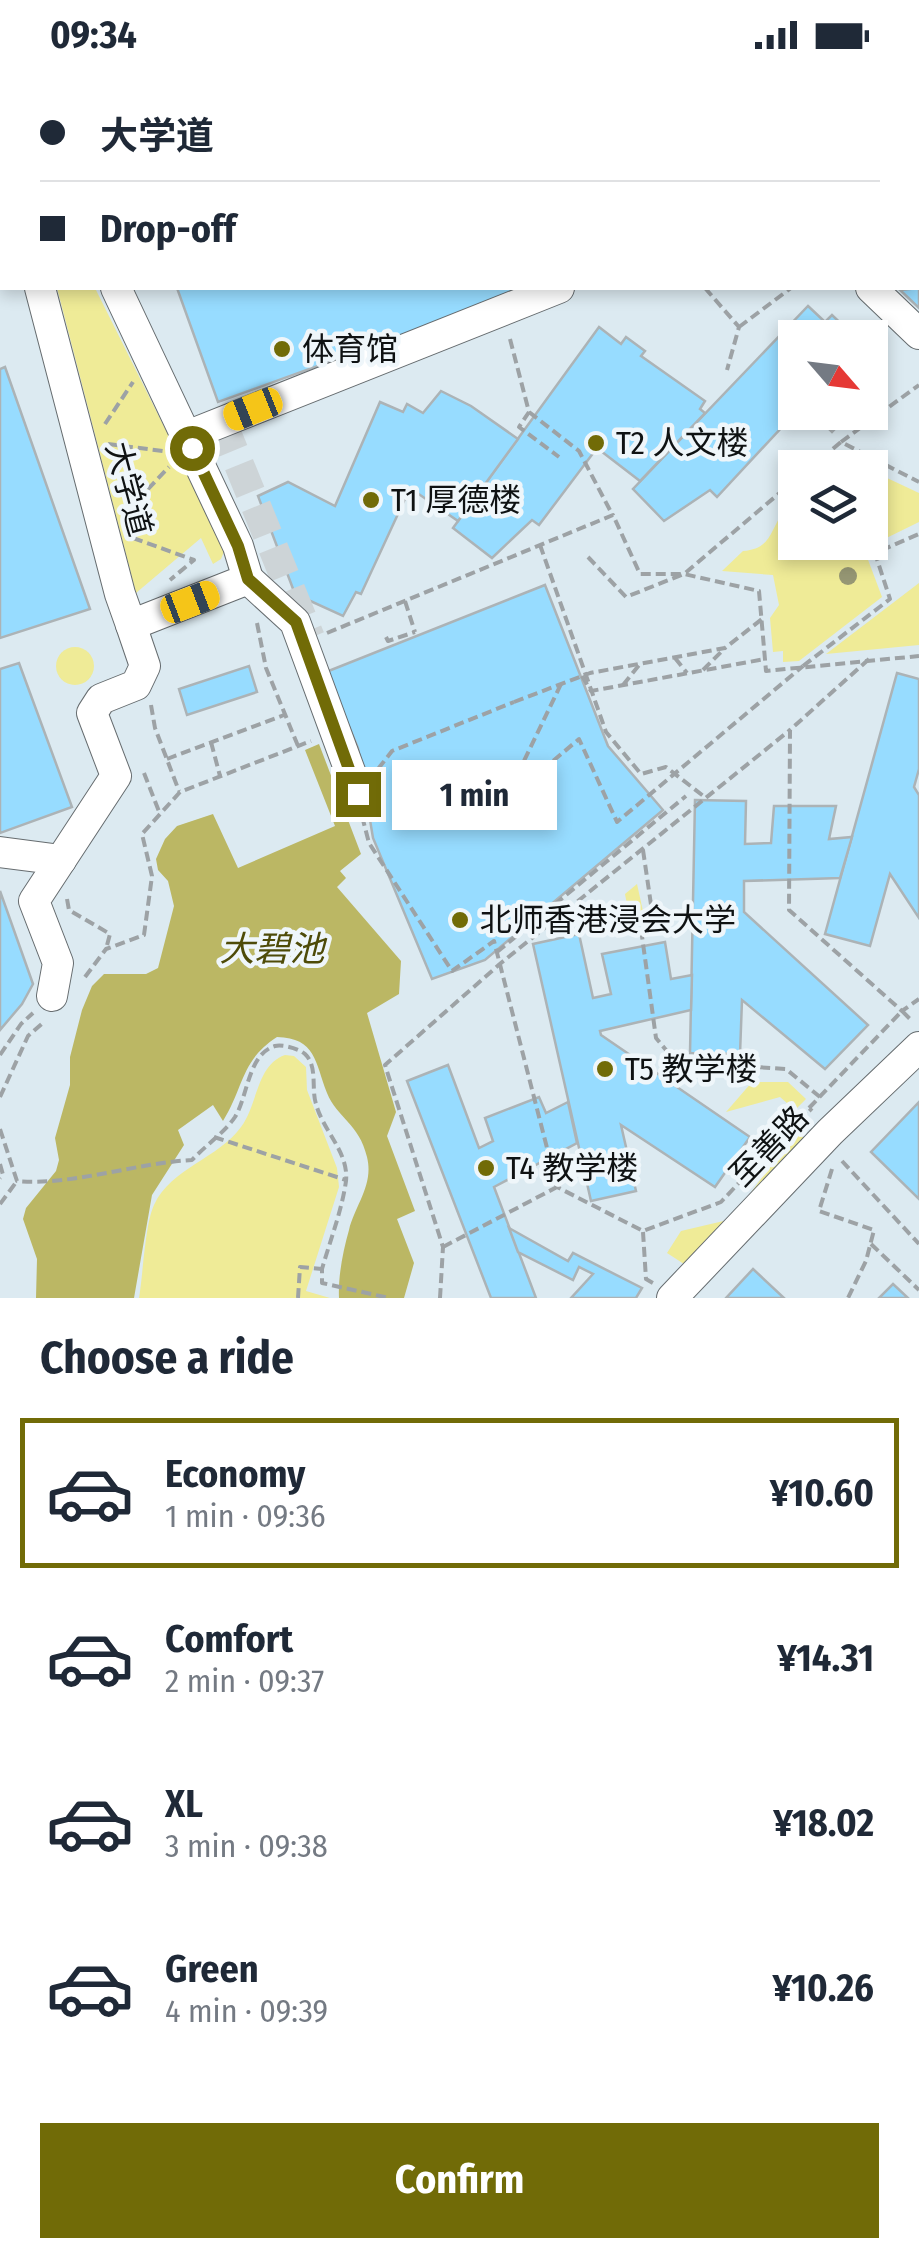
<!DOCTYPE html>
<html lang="en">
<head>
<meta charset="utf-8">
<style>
  :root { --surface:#fff; --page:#f6f6f7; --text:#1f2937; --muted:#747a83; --line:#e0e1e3; --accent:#716b07 }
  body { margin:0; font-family:"Fira Sans Condensed","Noto Sans SC",sans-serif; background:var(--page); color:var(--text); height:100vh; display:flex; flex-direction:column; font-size:38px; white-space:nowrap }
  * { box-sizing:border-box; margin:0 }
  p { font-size:32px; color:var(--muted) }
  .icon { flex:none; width:55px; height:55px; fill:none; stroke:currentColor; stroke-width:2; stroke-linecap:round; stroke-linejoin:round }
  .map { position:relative; height:1228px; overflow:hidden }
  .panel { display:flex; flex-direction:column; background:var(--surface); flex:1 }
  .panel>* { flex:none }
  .guide { position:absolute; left:0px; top:0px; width:920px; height:220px; box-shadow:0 5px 15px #0003; display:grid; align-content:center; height:220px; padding:0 40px; background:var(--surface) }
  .needle { width:65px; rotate:118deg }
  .buttons { position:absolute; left:778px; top:250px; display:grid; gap:20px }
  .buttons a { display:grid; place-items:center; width:110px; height:110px; border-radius:0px; background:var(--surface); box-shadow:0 5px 15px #0003; font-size:50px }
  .end { position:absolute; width:45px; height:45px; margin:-22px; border:12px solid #716b07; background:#fff; box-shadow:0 0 0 5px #fff }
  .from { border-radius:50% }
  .bubble { position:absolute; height:70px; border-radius:0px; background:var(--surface); box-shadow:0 5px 15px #0003; font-size:32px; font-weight:700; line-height:70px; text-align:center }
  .car { position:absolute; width:30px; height:60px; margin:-30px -15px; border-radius:12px; box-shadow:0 0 8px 2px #0007; background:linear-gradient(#f5c518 24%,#345 0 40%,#f5c518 0 76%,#345 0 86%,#f5c518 0) }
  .guide b { display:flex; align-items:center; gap:35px; height:95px; font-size:38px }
  .guide b+b { border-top:2px solid var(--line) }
  .guide i { width:25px; height:25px; background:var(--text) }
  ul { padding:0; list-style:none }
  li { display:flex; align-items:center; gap:30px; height:150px; margin:0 20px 15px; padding:0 20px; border:5px solid transparent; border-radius:0px }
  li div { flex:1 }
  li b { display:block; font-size:38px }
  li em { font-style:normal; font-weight:700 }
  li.active { border-color:var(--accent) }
  li>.icon { width:90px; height:90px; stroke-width:1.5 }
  h2 { padding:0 40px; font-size:45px; line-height:120px }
  .action { display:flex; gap:20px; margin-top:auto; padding:20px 40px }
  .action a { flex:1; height:115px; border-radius:0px; background:var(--accent); color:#fff; font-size:40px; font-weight:700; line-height:115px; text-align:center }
  .status { display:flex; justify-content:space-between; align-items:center; height:70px; padding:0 50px; background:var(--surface); direction:ltr }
  .status svg { height:28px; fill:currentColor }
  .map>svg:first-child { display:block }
  .built { fill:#dceaf1; fill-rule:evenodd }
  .green { fill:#efeb97 }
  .water { fill:#bbb764 }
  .building { fill:#97dcff; stroke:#acb3b6; stroke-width:2.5 }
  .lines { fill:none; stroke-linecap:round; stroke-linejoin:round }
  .minor-tunnel { stroke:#cdd4d7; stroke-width:30; stroke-dasharray:30 15; stroke-linecap:butt }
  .minor-casing { stroke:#666c6f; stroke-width:32 }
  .path { stroke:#9da2a5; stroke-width:4; stroke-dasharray:10 5; stroke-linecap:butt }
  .minor { stroke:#fff; stroke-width:30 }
  .path-bridge { stroke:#9da2a5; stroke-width:4; stroke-dasharray:10 5; stroke-linecap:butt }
  .tree { fill:#969774 }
  .route { stroke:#716b07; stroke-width:12 }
  .poi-dot { fill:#716b07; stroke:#eff6fa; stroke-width:4 }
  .labels { text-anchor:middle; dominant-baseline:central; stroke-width:9; stroke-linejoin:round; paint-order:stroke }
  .poi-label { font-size:32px; fill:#0f1213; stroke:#eff6fa; text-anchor:start }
  .street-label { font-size:32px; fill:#0f1213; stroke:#eff6fa }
  .water-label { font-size:35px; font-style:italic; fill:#4e4b08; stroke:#eff6fa }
</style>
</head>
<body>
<div class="status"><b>09:34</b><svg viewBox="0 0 49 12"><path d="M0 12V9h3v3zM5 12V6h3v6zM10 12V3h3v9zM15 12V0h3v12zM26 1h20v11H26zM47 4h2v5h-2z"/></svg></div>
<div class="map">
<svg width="919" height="1228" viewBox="0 0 919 1228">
  <rect width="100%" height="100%" fill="#eff6fa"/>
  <path class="built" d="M462,0h457v1228h-919v-1060l2,-1v51h916v-216h-464zM795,268h75v74h-75zM795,398h75v74h-75z"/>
  <g class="green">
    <polygon points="57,218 95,218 225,479 221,489 213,494 201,468 136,523"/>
    <path d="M870,400l49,23v29l-55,27 18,48 -83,64 -16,1v-11l-10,1 -3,-34 9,-13 -6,-30 -51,-4 21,-20c28,-2 27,-20 41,-41l11,-1v33h75z"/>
    <polygon points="919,513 919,575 826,584"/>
    <circle cx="75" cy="596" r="19"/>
    <polygon points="637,814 644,846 630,850 625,824"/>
    <path d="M285,985l9,1 12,11 1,23 30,78 2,19 -33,104 24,7h-191c4,-23 6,-74 15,-93 17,-37 65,-47 87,-78 17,-22 15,-62 44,-72z"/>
    <polygon points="752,1012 788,1012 806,1029 795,1040 780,1027 726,1042"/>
    <polygon points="799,1064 813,1075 743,1146 684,1194 667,1183 681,1161 732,1149 768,1099"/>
  </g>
  <path class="water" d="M319,674l42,110 -21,17 6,7 -9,9 64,74 -2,33 -32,19 29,99 -9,24 28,75 -18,8 17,44 -10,35h-65c-1,-22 4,-47 10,-68 6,-25 25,-45 18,-73 -8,-34 -30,-39 -40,-64 -12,-31 -11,-55 -50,-56 -36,23 -33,50 -54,84l-10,-16 -35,25 6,15 -32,50 -18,103h-98l1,-39 -14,-40 3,-11 30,-37 3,-11 -4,-22 15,-53v-28l12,-47 10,-24 12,-12h42l12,-6 16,-62 -6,-25 -10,-11 -2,-11 9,-20 12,-13 36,-12 25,54 97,-42 -30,-76z"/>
  <g class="building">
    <polygon points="749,0 811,0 813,2 751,2"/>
    <polygon points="919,202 919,238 900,220 918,218"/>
    <polygon points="177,218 511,218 514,225 218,332"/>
    <polygon points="808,236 825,252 832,245 850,262 845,268 795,268 796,342 717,427 710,420 664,451 633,419"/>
    <polygon points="599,257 621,274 626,267 645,281 641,286 705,331 700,339 705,343 640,411 597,378 539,455 532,450 492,488 453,458"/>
    <polygon points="870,296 883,309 870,322"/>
    <polygon points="5,297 90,539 0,568 0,299"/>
    <polygon points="441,321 471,336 518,369 458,451 410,418 361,524 356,522 343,546 295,524 258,426 288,412 335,436 380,332 403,342 407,334 423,343"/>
    <polygon points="812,342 851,342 832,362"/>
    <polygon points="545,515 608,676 663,740 485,890 432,909 373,768 358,678 326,602"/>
    <polygon points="19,593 72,737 0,763 0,599"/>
    <polygon points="249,596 257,622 187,645 179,619"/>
    <polygon points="897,603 919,609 919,699 914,717 919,725 919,848 890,804 870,876 825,864"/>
    <polygon points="695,730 746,731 745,774 771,773 774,736 836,736 829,769 852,767 840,808 744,811 744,842 868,955 825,999 742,930 740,984 690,983"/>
    <polygon points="0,821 33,914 22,934 0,960"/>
    <polygon points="579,864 593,928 611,924 602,884 665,872 671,909 692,905 691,940 600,961 601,965 750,1067 715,1117 621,1055 636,1121 591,1131 533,874"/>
    <polygon points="448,995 479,1078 493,1071 485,1048 539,1027 546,1043 568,1032 577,1073 494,1117 536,1228 491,1228 407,1011"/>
    <polygon points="919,1032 919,1129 871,1082"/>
    <polygon points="509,1158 568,1191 573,1183 642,1218 636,1228 571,1228 593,1204 579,1197 573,1210 518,1182"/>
    <polygon points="753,1199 784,1228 726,1228"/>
    <polygon points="893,1214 908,1228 879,1228"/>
  </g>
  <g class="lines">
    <polyline class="minor-tunnel" points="222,353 310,568"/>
    <defs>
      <g id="minor">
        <polyline points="670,0 672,2"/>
        <polyline points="314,2 321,0"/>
        <polyline points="918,92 919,91"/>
        <polyline points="0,117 2,116"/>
        <polyline points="0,185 2,184"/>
        <polyline points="40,218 120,524 131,555 248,509 238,476 116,218"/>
        <polyline points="871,218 919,264"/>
        <polyline points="187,366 559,218"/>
        <polyline points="248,509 295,552 358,723"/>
        <polyline points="0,782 61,790"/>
        <polyline points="52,926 58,893 34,831 116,706 92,643 101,629 136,615 145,596 131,555"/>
        <polyline points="672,1228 830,1062 919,977"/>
      </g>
    </defs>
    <use href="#minor" class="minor-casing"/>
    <g class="path">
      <polyline points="204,2 210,0"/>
      <polyline points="413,2 419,0"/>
      <polyline points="0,75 2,75"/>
      <polyline points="0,149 2,148"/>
      <polyline points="705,218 739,257 727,300"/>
      <polyline points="739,257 791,218"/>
      <polyline points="510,269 529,342 519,357 559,387"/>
      <polyline points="529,342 579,381 612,444"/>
      <polyline points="105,354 133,312"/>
      <polyline points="841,372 919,315"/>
      <polyline points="108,374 163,381"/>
      <polyline points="810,398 841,372 919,412"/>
      <polyline points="127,441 169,397"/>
      <polyline points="133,468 194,490 170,510"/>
      <polyline points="540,475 606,662 641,704 666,697 706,728"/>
      <polyline points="588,487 626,527 684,504 795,410"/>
      <polyline points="257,553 266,598 298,676"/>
      <polyline points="327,563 613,445 640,504 684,504 759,521 766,601 919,586"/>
      <polyline points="386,567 388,571 415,562"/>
      <polyline points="675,588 687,603"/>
      <polyline points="869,589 790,660 789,840 902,941 919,929"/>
      <polyline points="803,596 890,529 875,483 919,464"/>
      <polyline points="703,600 725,578"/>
      <polyline points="623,615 640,594"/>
      <polyline points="151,635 155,658 179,721"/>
      <polyline points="211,672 220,706"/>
      <polyline points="167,689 284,645"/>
      <polyline points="378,699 392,681 514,632"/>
      <polyline points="144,703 160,744"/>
      <polyline points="362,746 369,773 452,901 494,871 557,1117 643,1161 721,1132 809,1038 812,1041"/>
      <polyline points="643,780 654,855 641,859 656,968 676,992 786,999 820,1027"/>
      <polyline points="67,829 69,840 110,864 106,879"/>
      <polyline points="497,882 686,726"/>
      <polyline points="85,907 106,879 144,865 152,806 142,764 180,722 311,671"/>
      <polyline points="0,985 21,954 33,943"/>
      <polyline points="0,1027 28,966 45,951"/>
      <polyline points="809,1038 902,941 913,952"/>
      <path d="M0,1059l17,52c55,5 118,-18 175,-21 13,-14 33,-28 43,-43 13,-21 13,-63 40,-71 8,-2 24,3 30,8 13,12 6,35 11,50 7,27 33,48 30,77 -4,29 -16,60 -24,88v14l67,15"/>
      <polyline points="214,1067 346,1110"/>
      <polyline points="842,1091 919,1174"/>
      <polyline points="0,1094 3,1105 0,1108"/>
      <polyline points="832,1099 819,1141 874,1160 866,1191 848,1228"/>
      <polyline points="0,1134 17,1111"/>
      <polyline points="643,1162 646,1209 653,1213"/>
      <polyline points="871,1174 919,1220"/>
      <polyline points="443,1177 557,1117"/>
      <polyline points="298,1228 300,1197 322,1199"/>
      <polyline points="440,1228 443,1177 385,995 501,893 790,660"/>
    </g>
    <use href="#minor" class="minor"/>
    <g class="path-bridge">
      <polyline points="405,531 415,562"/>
      <polyline points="582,606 591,621 765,589"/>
      <polyline points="561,614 521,697 533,708 579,669 617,752 803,596"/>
      <polyline points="514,632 590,603 725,578 762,549"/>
    </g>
  </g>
  <circle class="tree" cx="848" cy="506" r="9"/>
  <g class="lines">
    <polyline class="route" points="192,378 238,476 248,509 296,552 358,724"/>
  </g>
  <g class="poi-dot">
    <circle cx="282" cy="279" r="10"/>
    <circle cx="596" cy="373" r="10"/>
    <circle cx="371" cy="430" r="10"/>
    <circle cx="460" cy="850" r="10"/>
    <circle cx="605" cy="999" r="10"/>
    <circle cx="486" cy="1098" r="10"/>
  </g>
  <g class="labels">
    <g class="poi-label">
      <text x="302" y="279">体育馆</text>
      <text x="616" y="373">T2 人文楼</text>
      <text x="391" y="430">T1 厚德楼</text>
      <text x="480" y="850">北师香港浸会大学</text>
      <text x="625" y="999">T5 教学楼</text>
      <text x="506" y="1098">T4 教学楼</text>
    </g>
    <g class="street-label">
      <text transform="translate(129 419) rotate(75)">大学道</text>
      <text transform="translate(769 1076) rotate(-46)">至善路</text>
    </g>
    <g class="water-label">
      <text x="272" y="879">大碧池</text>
    </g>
  </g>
</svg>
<div class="buttons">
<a><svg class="needle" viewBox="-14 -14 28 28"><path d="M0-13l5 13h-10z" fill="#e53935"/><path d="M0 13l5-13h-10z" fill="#747a83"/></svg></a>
<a><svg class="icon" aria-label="layers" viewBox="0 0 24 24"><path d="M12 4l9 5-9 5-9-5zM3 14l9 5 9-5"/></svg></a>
</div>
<i class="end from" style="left:192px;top:378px"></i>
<i class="end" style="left:358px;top:724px"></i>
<div class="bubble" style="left:392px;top:690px;width:165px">1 min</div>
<i class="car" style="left:253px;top:339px;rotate:248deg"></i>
<i class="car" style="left:190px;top:532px;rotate:69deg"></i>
<div class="guide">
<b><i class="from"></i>大学道</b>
<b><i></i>Drop-off</b>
</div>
</div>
<section class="panel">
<h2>Choose a ride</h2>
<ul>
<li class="active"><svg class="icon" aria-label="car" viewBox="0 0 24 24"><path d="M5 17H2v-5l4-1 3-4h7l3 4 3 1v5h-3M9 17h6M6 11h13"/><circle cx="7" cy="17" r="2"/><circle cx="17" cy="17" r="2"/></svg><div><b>Economy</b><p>1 min · 09:36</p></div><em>¥10.60</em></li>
<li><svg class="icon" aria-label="car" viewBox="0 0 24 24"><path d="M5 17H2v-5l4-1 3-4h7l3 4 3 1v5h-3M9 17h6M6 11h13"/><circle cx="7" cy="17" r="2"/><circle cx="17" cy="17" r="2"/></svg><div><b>Comfort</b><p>2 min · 09:37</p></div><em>¥14.31</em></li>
<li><svg class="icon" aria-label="car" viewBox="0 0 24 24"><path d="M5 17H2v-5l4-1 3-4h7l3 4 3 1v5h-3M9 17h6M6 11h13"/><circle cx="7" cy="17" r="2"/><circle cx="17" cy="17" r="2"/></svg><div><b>XL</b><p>3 min · 09:38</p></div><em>¥18.02</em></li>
<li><svg class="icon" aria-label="car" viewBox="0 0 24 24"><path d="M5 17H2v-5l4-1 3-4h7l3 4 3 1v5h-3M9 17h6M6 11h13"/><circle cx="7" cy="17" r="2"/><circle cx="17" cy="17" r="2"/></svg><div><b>Green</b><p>4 min · 09:39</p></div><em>¥10.26</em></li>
</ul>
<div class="action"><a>Confirm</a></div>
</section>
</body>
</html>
